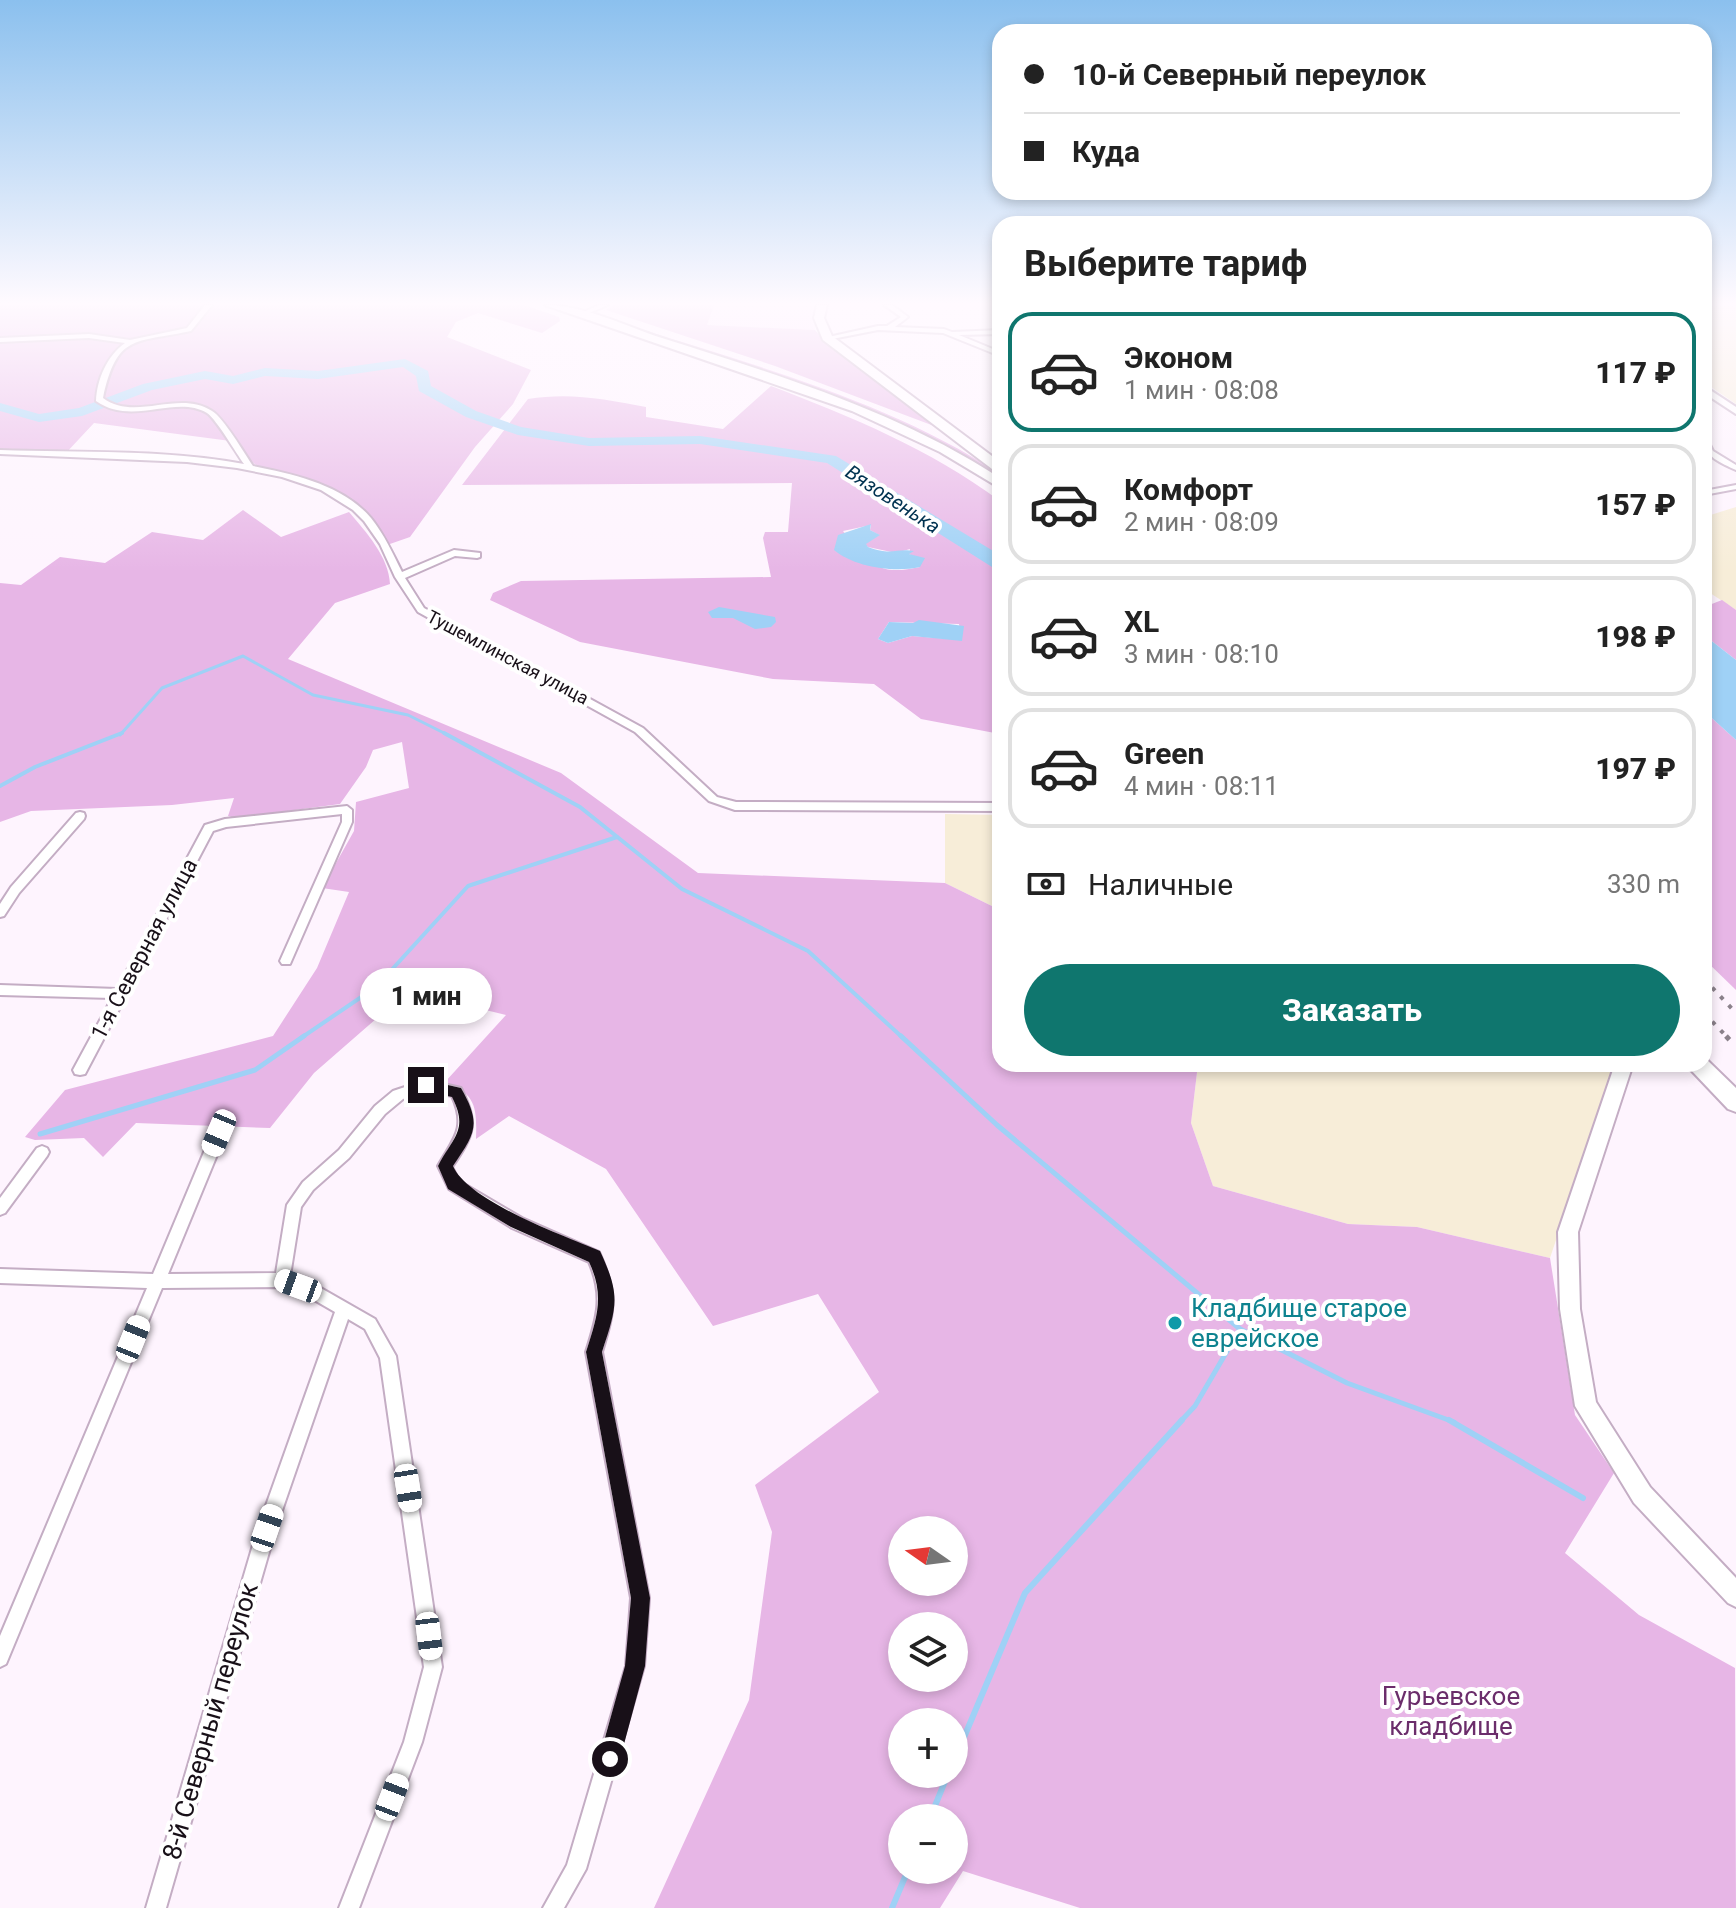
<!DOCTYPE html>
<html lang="ru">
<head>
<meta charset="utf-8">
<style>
  :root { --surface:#fff; --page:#f2f2f2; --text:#222; --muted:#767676; --line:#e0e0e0; --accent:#0f766e }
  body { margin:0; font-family:Roboto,sans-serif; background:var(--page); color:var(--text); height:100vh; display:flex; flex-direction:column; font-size:30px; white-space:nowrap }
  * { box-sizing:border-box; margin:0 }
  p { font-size:26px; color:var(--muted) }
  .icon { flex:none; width:44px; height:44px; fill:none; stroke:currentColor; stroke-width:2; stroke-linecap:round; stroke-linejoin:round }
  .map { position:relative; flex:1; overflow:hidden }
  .side { position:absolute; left:992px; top:216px; width:720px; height:856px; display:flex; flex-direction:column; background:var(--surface); border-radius:24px; box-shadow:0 4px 12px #0003 }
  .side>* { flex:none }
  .top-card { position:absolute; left:992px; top:24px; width:720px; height:176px; border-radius:24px; box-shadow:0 4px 12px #0003; display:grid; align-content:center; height:176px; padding:0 32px; background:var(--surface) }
  .needle { width:52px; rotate:284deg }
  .fabs { position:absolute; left:888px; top:1516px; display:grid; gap:16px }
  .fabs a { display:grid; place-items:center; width:80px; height:80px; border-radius:50%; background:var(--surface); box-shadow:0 4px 12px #0003; font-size:40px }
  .end { position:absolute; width:36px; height:36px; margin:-18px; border:10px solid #181018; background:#fff; box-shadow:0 0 0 4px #fff }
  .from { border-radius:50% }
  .bubble { position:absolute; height:56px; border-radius:28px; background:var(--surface); box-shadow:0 4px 12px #0003; font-size:26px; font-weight:800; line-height:56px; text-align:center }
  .car { position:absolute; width:24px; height:48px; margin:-24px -12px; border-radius:10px; box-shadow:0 0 6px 2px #0007; background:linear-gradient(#fff 24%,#345 0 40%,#fff 0 76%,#345 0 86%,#fff 0) }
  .top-card b { display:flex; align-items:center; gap:28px; height:76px; font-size:30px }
  .top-card b+b { border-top:2px solid var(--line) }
  .top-card i { width:20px; height:20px; background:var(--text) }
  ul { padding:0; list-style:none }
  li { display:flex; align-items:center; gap:24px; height:120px; margin:0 16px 12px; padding:0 16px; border:4px solid var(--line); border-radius:24px }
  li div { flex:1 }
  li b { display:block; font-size:30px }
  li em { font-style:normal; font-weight:800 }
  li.on { border-color:var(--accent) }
  li>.icon { width:72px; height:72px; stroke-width:1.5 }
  h2 { padding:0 32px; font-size:36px; line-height:96px }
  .pay { display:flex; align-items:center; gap:20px; height:88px; padding:0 32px; font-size:30px }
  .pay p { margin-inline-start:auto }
  .button { display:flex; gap:16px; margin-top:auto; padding:16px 32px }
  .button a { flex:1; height:92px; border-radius:48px; background:var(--accent); color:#fff; font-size:32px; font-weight:800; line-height:92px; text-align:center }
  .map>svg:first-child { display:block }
  .built { fill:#fce4fb }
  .industrial { fill:#f7edd8 }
  .green { fill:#e7b6e6; fill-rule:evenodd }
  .water { fill:#9fd1f6 }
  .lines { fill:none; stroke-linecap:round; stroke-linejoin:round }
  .stream-far3 { stroke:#9fd1f6; stroke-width:3 }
  .stream-far2 { stroke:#9fd1f6; stroke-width:4 }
  .stream-far1 { stroke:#9fd1f6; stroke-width:5 }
  .stream { stroke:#9fd1f6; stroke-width:6 }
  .river { fill:#9fd1f6; fill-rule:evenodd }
  .minor-casing { stroke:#c4adc4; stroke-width:4 }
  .tertiary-casing { stroke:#c4adc4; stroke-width:4 }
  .primary-casing { stroke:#c4adc4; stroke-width:4 }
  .minor { fill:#fff; fill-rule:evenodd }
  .tertiary { fill:#fff; fill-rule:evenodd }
  .primary { fill:#fff; fill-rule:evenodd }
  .rail-far1 { stroke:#8b828b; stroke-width:4; stroke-dasharray:4 8; stroke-linecap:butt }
  .rail { stroke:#8b828b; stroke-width:5; stroke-dasharray:5 10; stroke-linecap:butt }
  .route { fill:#181018 }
  .culture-dot { fill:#0f9aa8; stroke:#fff; stroke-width:3 }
  .labels { text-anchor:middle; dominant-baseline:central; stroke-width:8; stroke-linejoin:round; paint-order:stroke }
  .far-street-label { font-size:18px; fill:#181018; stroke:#fff }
  .far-water-label { font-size:20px; font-style:italic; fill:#003250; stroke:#fff }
  .street-label { font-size:22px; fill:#181018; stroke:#fff }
  .near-culture-label { font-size:26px; fill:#0d838f; stroke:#fff; text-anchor:start }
  .near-park-label { font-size:26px; fill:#6b2d6b; stroke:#fff }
  .near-street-label { font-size:26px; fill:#181018; stroke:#fff }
</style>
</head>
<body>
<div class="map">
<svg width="1736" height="1908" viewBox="0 0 1736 1908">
  <rect width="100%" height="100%" fill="#fef4fe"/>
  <polygon class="built" points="714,305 814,305 815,330 707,325"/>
  <g class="industrial">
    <polygon points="1704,305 1736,305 1736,404 1704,382"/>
    <polygon points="1736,507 1736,610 1704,589 1704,517"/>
    <polygon points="945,814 1000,815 1000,910 945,883"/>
    <polygon points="1198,1064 1615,1064 1550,1258 1417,1227 1348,1224 1213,1186 1191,1123"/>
  </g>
  <g class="green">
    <path d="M0,305h524l35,12 1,4 -18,12 -64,-20 -22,9 -9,15 84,33 -18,34 -38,43 -65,90 -23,8c-23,-60 -78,-60 -129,-79 -8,-3 -14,-17 -20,-24l-144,-19 -29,31 -65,-4z"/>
    <polygon points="613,305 714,305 707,325 815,330 827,344 942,429 775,366 606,310"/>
    <path d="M641,329c122,39 251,74 359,145v5c-111,-73 -240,-107 -365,-149z"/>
    <path d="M771,386c81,31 159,63 229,115v233l-79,-15 -47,-35 -101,-5 -193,-37 -90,-42 3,-7 28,-12 250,-4 -8,-39 2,-6h23l4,-49 -330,2 66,-86c41,-7 77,0 118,8v10l77,12zM871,525l-1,5 9,5 -14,9 3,3 28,6 14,-4 -1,5 10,5 1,8c-44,10 -53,-5 -77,-36zM889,622l70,2 3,16 -50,-4 -24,7 -10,-4z"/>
    <path d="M243,510l38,27 68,-25c17,20 40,45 41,72l-55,19 -47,56 273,114 137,100 247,10 55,27v154h198l-7,59 22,63 135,38 69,3 133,31 25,157 39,58 -49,80 74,62 96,53 1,240h-656l-117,-37 -23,37h-286l95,-208 23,-168 -17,-47 124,-93 -61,-98 -105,32 -107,-157 -97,-53 -33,23c1,-32 0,-45 -31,-57l61,-67 -98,-24 -94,82 -44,55 -134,-5 -33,34 -19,-19 -49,2 -10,-3 40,-47 208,-54 44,-68 32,-76 -27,-4 32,-57 2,-29 53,-14 -7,-46 -29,8 -7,17 -26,37 -105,14 -7,-2 6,-18 -62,7 -141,6 -31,11v-239l21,2 39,-28 45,6 47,-31 51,8zM902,1530h52v52h-52zM902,1626h52v52h-52zM902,1722h52v52h-52zM902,1818h52v52h-52z"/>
    <polygon points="1722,600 1736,610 1736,660 1704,635 1704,607"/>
    <polygon points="1704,711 1736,740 1736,990 1704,959"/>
  </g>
  <g class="water">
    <path d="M871,524l-1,6 10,5 -14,9 2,3c24,9 28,1 46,4l-5,3 16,4 -5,9c-26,6 -66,0 -86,-17l4,-15z"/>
    <polygon points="719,607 775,617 776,622 771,627 755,629 733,618 712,618 708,612"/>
    <polygon points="919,620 964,626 962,641 912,636 888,643 878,639 889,622 913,623"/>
    <polygon points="1704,635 1736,660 1736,740 1704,711"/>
  </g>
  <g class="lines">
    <polyline class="stream-far3" points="120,735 162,688 243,656 313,695 408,715 448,735"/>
    <g class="stream-far2">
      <polyline points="444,733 580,807 682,889 808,951 903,1038"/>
      <polyline points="0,786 35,767 122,733"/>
      <polyline points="301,1038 376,987 468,886 617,837"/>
    </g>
    <g class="stream-far1">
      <polyline points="901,1036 997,1125 1240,1329 1347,1383 1454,1422"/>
      <polyline points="40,1134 255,1070 304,1036"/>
      <polyline points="1180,1422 1195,1406 1240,1329"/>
    </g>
    <g class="stream">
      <polyline points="1449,1420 1583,1498"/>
      <polyline points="954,1761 1025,1593 1182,1420"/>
      <polyline points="930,1818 948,1774"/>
      <polyline points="892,1908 908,1870"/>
    </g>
    <polygon class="river" points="405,359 428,371 431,386 476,411 521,427 589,438 700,436 836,456 995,552 1000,557 1000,572 827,463 700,444 589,446 518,435 466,417 419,391 416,376 403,367 318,379 265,376 233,384 205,379 152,390 82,416 39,422 0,411 0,403 39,414 79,408 143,384 205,371 233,376 265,368 318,371"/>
    <defs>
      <g id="minor">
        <path d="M205,305h7l-21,26c-57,12 -74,3 -88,67 32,24 76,-9 109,13 11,6 33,43 41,55 41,8 90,19 118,52 13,16 22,36 31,54l52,-22 26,3v4l-3,1 -22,-2 -50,22 19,30 219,120 74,69 19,5 264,1v8l-265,-1 -26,-9 -74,-69 -217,-120 -23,-35 -15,-33 -16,-23 -11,-11 -32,-20 -39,-13 -45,-9 -50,-6 -187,-8v-4c80,3 166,-1 244,14 -8,-11 -27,-44 -37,-51 -32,-19 -74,14 -111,-12 1,-22 11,-45 29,-58l-36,-5 -89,4v-4l89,-4 41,6 57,-12z"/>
        <polygon points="599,305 608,305 582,316 577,315"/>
        <polygon points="884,305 892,305 908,317 895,327 944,329 952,332 1000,330 1000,334 959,335 1000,352 1000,356 943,333 878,330 827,340 824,338 878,326 887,326 901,317"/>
        <path d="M1704,439h3l6,12 23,14v5c-15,-7 -32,-13 -32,-31z"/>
        <polygon points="1736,485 1736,489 1704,495 1704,491"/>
        <polygon points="347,806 352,810 352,822 290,964 282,964 280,961 342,822 342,814 226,827 213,831 85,1074 80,1075 75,1074 73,1070 112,998 0,995 0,985 117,989 205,825 225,819"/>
        <polygon points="80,812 84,813 85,816 84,819 19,893 4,916 0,917 0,904 11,887 76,813"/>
        <path d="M426,1080l35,8c18,37 13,46 -9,79l7,14 63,37 77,34c19,42 16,57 3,100l47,246 -5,68 -58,203 -22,39h-21l24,-43 59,-199 5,-68 -45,-246c11,-34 18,-56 3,-90l-77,-34 -63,-39 -11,-23c15,-27 29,-37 14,-70l-26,-6 -23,9 -18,15 -36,44 -36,32 -12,17 -11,69 29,11 56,32 21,37 46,311 -20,75 -63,166h-20l65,-166 20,-75 -44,-309 -15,-29 -17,-10 -72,209 -110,380h-20l112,-380 77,-216 -26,-15 -27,-10 -120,1 -156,376 -6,3v-31l147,-348 -147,-5v-14l153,5 59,-141 2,-4 5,-2 5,2 2,4 -58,141 108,-1 11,-68 16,-23 36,-32 36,-44 18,-15z"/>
        <polygon points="42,1146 47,1148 49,1152 47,1156 5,1213 0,1215 0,1198 37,1148"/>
      </g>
      <g id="tertiary">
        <polygon points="1704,386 1736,407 1736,414 1704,393"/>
        <polygon points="1615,1064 1633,1064 1578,1232 1580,1309 1596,1402 1650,1487 1736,1578 1736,1607 1728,1603 1634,1503 1575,1406 1560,1309 1558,1232"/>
      </g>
      <g id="primary">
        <path d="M545,305c39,0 80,21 117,33 116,37 235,73 338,140v10l-60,-36 -88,-41z"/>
        <polygon points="817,305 827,305 824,318 832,336 1000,462 1000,469 992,469 823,340 814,318"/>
        <polygon points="1704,1057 1736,1088 1736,1112 1728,1109 1691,1070 1688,1064 1704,1064"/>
      </g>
    </defs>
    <use href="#minor" class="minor-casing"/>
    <use href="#tertiary" class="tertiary-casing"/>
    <use href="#primary" class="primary-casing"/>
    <use href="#minor" class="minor"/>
    <use href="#tertiary" class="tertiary"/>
    <use href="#primary" class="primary"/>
    <g class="rail-far1">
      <polyline points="1704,979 1736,1013"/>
      <polyline points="1704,1013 1728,1038"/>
    </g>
    <polyline class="rail" points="1726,1036 1736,1047"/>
  </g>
  <linearGradient id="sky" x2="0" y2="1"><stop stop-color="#8bc0ee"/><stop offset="0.53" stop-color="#fffaff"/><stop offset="1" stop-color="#fffaff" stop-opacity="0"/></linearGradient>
  <rect width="1736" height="572" fill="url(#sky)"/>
  <path class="route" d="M426,1080l35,8c21,37 14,45 -8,78 15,35 111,70 147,85 21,45 17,55 2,101l48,246 -5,68 -25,93 -3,7 -7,3 -8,-3 -3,-7 26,-93 6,-68 -45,-246c11,-35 19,-56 3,-90l-78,-35 -63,-38 -10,-23c15,-29 31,-36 14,-69l-31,-7v-9z"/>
  <circle class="culture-dot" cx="1175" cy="1323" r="8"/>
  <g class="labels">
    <g class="far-street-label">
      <text transform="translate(508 657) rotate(28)">Тушемлинская улица</text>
    </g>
    <g class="far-water-label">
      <text transform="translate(893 499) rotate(33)">Вязовенька</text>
    </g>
    <g class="street-label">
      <text transform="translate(144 949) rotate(-62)">1-я Северная улица</text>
    </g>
    <g class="near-culture-label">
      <text x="1191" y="1308">Кладбище старое<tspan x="1191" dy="30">еврейское</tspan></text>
    </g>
    <g class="near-park-label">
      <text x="1451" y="1696">Гурьевское<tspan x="1451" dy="30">кладбище</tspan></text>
    </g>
    <g class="near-street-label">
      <text transform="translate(210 1721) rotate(-74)">8-й Северный переулок</text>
    </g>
  </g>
</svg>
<div class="fabs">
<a><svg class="needle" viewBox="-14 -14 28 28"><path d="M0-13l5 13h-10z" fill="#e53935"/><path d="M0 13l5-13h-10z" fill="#767676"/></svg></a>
<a><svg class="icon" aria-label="layers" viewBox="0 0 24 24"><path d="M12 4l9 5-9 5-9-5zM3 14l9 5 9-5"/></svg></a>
<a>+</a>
<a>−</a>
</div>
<i class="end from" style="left:610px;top:1759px"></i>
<i class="end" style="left:426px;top:1085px"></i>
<div class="bubble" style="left:360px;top:968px;width:132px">1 мин</div>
<i class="car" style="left:219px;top:1133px;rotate:203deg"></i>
<i class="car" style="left:298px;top:1286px;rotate:290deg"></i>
<i class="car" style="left:133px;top:1339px;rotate:22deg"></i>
<i class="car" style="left:408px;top:1488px;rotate:171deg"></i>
<i class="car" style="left:267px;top:1528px;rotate:19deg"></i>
<i class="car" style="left:429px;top:1636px;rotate:173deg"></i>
<i class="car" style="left:392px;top:1797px;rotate:21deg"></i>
<div class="top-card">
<b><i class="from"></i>10-й Северный переулок</b>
<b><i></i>Куда</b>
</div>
<section class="side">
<h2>Выберите тариф</h2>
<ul>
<li class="on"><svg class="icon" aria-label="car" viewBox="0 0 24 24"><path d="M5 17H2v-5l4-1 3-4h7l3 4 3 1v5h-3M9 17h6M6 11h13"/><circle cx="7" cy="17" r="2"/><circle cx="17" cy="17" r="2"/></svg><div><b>Эконом</b><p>1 мин · 08:08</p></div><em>117 ₽</em></li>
<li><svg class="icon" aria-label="car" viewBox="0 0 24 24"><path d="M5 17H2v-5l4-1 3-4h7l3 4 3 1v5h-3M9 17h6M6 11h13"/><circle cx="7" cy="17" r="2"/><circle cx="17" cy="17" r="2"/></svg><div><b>Комфорт</b><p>2 мин · 08:09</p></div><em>157 ₽</em></li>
<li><svg class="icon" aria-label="car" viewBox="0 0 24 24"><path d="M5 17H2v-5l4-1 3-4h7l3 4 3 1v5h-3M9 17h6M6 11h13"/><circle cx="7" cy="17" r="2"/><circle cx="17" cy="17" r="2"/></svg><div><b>XL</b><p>3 мин · 08:10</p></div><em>198 ₽</em></li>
<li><svg class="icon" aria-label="car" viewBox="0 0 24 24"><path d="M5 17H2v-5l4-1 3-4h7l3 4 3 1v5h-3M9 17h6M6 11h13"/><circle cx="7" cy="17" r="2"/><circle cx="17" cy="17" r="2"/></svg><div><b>Green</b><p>4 мин · 08:11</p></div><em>197 ₽</em></li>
</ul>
<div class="pay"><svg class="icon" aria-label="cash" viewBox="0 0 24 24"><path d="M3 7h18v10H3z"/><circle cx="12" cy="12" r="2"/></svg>Наличные<p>330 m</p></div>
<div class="button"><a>Заказать</a></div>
</section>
</div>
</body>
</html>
